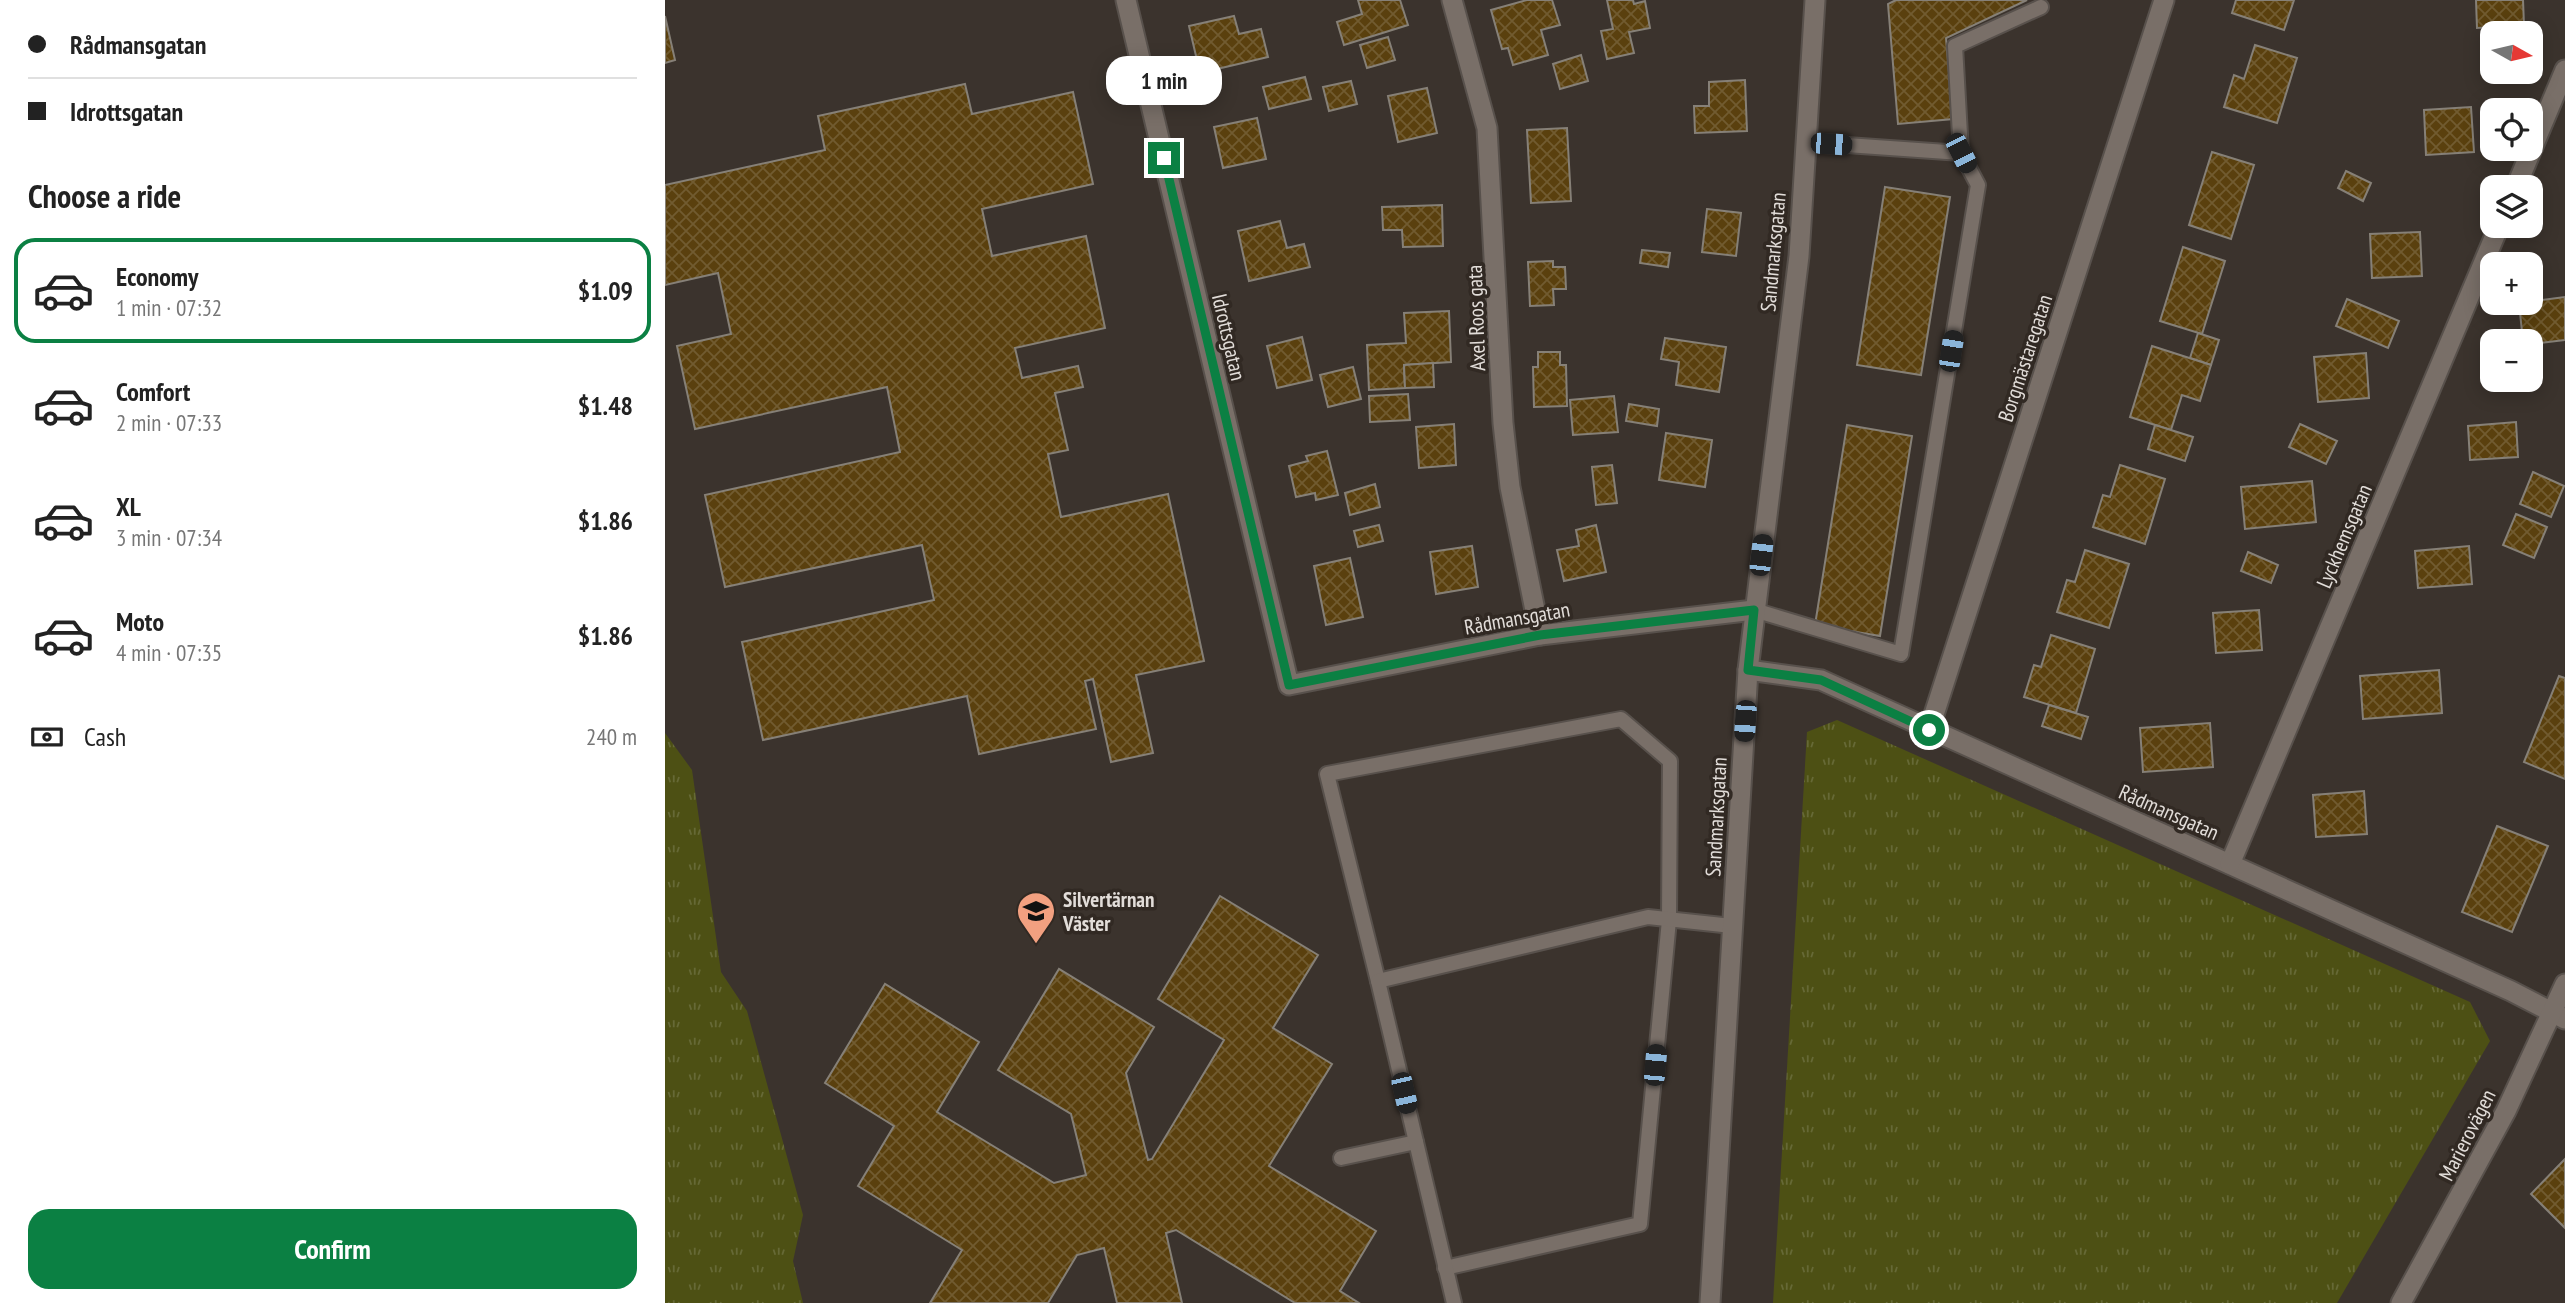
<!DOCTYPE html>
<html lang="en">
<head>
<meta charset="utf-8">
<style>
  :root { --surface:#fff; --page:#f2f2f2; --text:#222; --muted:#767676; --line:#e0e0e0; --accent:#0b8043 }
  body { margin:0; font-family:"PT Sans Narrow",sans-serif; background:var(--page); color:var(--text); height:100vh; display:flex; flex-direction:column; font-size:26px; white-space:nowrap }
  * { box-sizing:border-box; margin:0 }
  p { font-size:23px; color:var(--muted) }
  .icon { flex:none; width:38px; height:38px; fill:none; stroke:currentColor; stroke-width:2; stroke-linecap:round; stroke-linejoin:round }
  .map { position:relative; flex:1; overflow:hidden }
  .sheet { display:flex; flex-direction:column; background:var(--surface); width:665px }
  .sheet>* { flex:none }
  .top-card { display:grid; align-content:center; height:154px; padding:0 28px; background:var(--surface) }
  .needle { width:46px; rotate:98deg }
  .buttons { position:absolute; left:1815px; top:21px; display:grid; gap:14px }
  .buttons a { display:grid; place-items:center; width:63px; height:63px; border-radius:14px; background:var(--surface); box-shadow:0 4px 18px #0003; font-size:35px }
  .end { position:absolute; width:32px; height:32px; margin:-16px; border:9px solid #0b8043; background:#fff; box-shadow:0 0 0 4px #fff }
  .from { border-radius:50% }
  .bubble { position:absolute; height:49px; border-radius:21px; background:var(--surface); box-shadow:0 4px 18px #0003; font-size:23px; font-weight:600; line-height:49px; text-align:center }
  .car { position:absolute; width:21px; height:42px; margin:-21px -10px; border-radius:9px; box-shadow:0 0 5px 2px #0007; background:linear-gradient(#222 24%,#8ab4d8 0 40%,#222 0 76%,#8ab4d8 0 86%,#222 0) }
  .top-card b { display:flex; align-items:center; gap:24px; height:66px; font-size:26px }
  .top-card b+b { border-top:2px solid var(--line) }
  .top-card i { width:18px; height:18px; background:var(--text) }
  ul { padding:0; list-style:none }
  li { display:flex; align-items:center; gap:21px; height:105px; margin:0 14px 10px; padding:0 14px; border:4px solid transparent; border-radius:21px }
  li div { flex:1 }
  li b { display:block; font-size:26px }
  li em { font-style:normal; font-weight:600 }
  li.active { border-color:var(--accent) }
  li>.icon { width:63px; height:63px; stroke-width:1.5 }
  h2 { padding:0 28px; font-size:32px; line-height:84px }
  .pay { display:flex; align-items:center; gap:18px; height:77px; padding:0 28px; font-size:26px }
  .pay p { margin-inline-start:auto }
  .primary-button { display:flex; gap:14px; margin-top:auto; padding:14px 28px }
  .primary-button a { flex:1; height:80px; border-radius:21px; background:var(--accent); color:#fff; font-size:28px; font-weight:600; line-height:80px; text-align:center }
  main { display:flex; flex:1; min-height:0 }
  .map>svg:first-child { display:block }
  .grass { fill:url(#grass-tufts) }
  .building { fill:url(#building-cross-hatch); stroke:#868077; stroke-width:2 }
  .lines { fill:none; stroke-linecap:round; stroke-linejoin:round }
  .service-casing { stroke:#58514c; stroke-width:18 }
  .minor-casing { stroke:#58514c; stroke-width:23 }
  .service { stroke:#796f68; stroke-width:14 }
  .minor { stroke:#796f68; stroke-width:19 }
  .route { stroke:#0b8043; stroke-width:9 }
  .labels { text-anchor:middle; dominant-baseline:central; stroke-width:7; stroke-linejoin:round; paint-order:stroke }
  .street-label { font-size:21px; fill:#e2ddd9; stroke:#312923 }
  .poi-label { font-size:21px; font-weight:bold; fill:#e2ddd9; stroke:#312923; text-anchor:start }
</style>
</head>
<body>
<main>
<section class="sheet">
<div class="top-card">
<b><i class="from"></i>Rådmansgatan</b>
<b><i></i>Idrottsgatan</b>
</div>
<h2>Choose a ride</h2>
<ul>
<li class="active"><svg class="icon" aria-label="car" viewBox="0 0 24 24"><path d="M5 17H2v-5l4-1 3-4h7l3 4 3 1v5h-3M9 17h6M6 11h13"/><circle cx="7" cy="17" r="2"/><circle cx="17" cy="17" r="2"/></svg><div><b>Economy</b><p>1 min · 07:32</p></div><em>$1.09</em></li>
<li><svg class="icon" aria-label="car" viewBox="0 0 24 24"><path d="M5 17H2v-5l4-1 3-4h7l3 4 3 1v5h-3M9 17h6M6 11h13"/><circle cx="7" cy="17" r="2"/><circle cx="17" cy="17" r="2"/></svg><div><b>Comfort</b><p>2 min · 07:33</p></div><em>$1.48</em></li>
<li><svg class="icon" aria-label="car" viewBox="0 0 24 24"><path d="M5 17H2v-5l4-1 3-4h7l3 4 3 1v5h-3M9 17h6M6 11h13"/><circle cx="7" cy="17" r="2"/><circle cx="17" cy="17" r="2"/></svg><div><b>XL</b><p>3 min · 07:34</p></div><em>$1.86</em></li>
<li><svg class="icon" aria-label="car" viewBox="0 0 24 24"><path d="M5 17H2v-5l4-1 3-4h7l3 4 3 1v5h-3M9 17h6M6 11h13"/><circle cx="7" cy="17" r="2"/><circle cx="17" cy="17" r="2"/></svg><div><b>Moto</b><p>4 min · 07:35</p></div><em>$1.86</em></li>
</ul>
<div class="pay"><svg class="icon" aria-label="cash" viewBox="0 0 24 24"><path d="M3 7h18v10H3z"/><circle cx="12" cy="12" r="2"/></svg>Cash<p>240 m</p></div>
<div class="primary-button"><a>Confirm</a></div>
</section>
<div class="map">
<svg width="1900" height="1303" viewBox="0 0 1900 1303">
  <defs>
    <pattern id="grass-tufts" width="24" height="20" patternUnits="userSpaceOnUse" patternTransform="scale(1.75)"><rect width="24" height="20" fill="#4d5014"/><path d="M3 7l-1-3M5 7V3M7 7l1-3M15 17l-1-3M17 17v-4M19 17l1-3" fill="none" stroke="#666936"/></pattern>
    <pattern id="building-cross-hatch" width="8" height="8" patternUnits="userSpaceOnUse" patternTransform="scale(1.75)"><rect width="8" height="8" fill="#5a400e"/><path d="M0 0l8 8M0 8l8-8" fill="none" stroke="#715b30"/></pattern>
  </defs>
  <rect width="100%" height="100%" fill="#3b332d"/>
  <g class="grass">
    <polygon points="1172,720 1805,1002 1825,1041 1672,1303 1108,1303 1142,732"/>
    <polygon points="0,733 27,770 56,972 82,1011 138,1215 128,1261 138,1303 0,1303"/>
  </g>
  <g class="building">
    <polygon points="693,0 735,0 743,25 679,45 672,22 697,14"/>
    <polygon points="862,0 887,0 895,25 876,30 883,55 848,65 843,48 837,49 826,10"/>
    <polygon points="942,0 968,0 969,4 980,1 985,28 964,32 969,53 942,59 936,31 948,29"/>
    <polygon points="1231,0 1362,0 1281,38 1288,119 1233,124 1223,4"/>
    <polygon points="1571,0 1629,0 1619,30 1567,13"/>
    <polygon points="1811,0 1858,0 1859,25 1812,28"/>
    <polygon points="0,16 10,60 0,63"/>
    <polygon points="569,16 574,34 596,29 603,57 535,73 524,26"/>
    <polygon points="723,37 730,60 702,68 695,45"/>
    <polygon points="1590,45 1632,58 1612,123 1559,107 1569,75 1579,79"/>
    <polygon points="916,55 923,81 895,89 888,64"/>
    <polygon points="640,77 646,99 604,109 598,87"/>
    <polygon points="1080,80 1082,131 1030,133 1029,106 1044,106 1044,82"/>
    <polygon points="686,81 692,104 664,111 658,87"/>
    <polygon points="300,84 307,114 408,92 428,184 317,209 327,256 421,236 440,328 350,348 357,378 413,366 418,387 390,393 403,450 383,454 396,517 503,494 539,661 471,675 488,753 446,762 428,679 420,681 431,729 314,754 302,696 98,740 77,642 269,600 257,545 60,587 40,495 235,452 222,387 30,429 12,346 66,334 53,273 0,285 0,185 160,150 153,116"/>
    <polygon points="762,88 772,133 733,142 723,96"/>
    <polygon points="1806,107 1809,152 1761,155 1759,110"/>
    <polygon points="592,118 601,159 558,168 549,127"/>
    <polygon points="902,128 906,201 866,203 862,130"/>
    <polygon points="1547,152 1589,165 1566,239 1524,225"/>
    <polygon points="1681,171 1706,183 1698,201 1673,188"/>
    <polygon points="1220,187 1285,197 1256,375 1192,365"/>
    <polygon points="777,205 778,246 738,247 737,230 718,230 717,207"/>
    <polygon points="1042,209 1076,213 1071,256 1037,252"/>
    <polygon points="615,221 622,248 639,244 645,267 584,281 573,231"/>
    <polygon points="1755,232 1757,276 1707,278 1705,234"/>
    <polygon points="1518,247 1560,261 1537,334 1495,321"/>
    <polygon points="977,250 1005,253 1003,267 975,263"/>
    <polygon points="888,261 888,267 900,267 901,289 888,289 889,305 865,306 863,262"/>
    <polygon points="1900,297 1900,340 1866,344 1858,341 1854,303"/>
    <polygon points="1682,299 1734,321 1723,348 1671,326"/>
    <polygon points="784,311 786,362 739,365 740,388 704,390 702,345 741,343 739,313"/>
    <polygon points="1533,333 1554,340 1546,365 1525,358"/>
    <polygon points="637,337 647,380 612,388 602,346"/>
    <polygon points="1000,338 1061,347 1054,392 1011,385 1014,362 996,359"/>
    <polygon points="1487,346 1546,365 1535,401 1517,395 1506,430 1465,417"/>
    <polygon points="873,352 895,352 895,365 901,365 902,406 869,407 868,367 873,367"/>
    <polygon points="1701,353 1704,398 1653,402 1649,357"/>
    <polygon points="768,363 769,387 740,388 739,365"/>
    <polygon points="688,367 696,399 663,407 655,375"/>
    <polygon points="743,394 745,420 705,422 704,396"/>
    <polygon points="949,396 953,432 908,435 905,400"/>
    <polygon points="964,404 994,409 992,426 961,421"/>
    <polygon points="1851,422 1853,457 1805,460 1803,426"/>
    <polygon points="789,424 791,465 754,468 751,427"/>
    <polygon points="1635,424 1672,441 1661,464 1624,447"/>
    <polygon points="1182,425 1247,436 1215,636 1150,625"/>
    <polygon points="1490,425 1528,437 1520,461 1483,449"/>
    <polygon points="1001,433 1047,440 1040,487 994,480"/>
    <polygon points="662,451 673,495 651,500 650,493 631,497 624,466 643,461 641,456"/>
    <polygon points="947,465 952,503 931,505 927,467"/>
    <polygon points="1455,465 1500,479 1480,544 1428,527 1438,495 1445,497"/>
    <polygon points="1868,472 1899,486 1886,517 1855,504"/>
    <polygon points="1647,481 1651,522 1580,529 1576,487"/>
    <polygon points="710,484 715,507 685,515 680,493"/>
    <polygon points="1851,514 1882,527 1869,558 1838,545"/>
    <polygon points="714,525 718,541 693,547 689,531"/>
    <polygon points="931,525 941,572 899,581 892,550 914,546 911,530"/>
    <polygon points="807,546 813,587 771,594 765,552"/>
    <polygon points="1804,546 1807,584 1753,588 1750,551"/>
    <polygon points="1420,550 1464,564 1444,628 1392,612 1402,580 1410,582"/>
    <polygon points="1583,552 1613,565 1606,583 1576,571"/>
    <polygon points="685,558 698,617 661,625 649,566"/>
    <polygon points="1594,610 1597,650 1551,653 1548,613"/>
    <polygon points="1386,635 1430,649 1411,713 1359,697 1369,665 1376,667"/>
    <polygon points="1774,670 1777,713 1698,719 1695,676"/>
    <polygon points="1894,676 1900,678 1900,779 1859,762"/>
    <polygon points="1384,705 1423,717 1416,739 1377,726"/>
    <polygon points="1545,723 1548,767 1478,772 1475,728"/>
    <polygon points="1699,791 1702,834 1651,837 1648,795"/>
    <polygon points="1832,826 1883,846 1847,932 1797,912"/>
    <polygon points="555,896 653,955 608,1028 667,1064 604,1166 711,1231 675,1291 694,1303 630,1303 511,1230 501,1233 517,1303 452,1303 439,1248 412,1255 383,1303 265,1303 297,1250 193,1186 229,1126 160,1083 220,984 314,1042 272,1112 389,1183 421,1175 406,1114 333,1070 394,969 489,1027 461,1073 483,1160 487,1159 559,1040 493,999"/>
    <polygon points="1900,1159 1900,1228 1866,1194"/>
  </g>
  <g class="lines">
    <defs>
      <g id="service">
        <polyline points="1296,153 1290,46 1376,7"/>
        <polyline points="1089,610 1236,654 1313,185 1296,153 1139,142"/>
        <polyline points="713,981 662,774 956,719 1005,761 1004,920 975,1224 780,1268"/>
        <polyline points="676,1158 751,1142"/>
        <polyline points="789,1303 713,981 983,917 1067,926"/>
      </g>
      <g id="minor">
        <polyline points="461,0 624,685 875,635 1089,610"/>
        <polyline points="787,0 822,128 838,423 845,487 875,635"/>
        <polyline points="1851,187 1900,70"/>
        <polyline points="1083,670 1156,680 1846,991 1900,1019"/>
        <polyline points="1264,730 1499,0"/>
        <polyline points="1565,864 1834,226"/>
        <polyline points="1045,1303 1083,670 1134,256 1150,0"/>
        <polyline points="1736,1303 1841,1111 1900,984"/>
      </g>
    </defs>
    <use href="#service" class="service-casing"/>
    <use href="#minor" class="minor-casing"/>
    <use href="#service" class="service"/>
    <use href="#minor" class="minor"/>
  </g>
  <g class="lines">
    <polyline class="route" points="499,158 624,685 875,635 1089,610 1083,670 1156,680 1264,730"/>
  </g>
  <defs>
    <symbol id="school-pin" viewBox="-11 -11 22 30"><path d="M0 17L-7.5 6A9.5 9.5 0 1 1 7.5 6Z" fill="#f2a080" stroke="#312923"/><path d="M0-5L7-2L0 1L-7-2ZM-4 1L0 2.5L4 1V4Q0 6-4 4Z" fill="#111"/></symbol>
  </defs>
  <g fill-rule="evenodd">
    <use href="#school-pin" x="349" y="889" width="44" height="60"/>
  </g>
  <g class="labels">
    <g class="street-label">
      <text transform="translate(1108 252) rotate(-85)">Sandmarksgatan</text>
      <text transform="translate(811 318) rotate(-92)">Axel Roos gata</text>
      <text transform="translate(564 337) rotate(77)">Idrottsgatan</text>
      <text transform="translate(1360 358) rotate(-72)">Borgmästaregatan</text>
      <text transform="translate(1679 536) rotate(-67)">Lyckhemsgatan</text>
      <text transform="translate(852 618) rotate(-10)">Rådmansgatan</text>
      <text transform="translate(1504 812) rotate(24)">Rådmansgatan</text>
      <text transform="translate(1051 817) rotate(-87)">Sandmarksgatan</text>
      <text transform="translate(1802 1135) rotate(-63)">Marierovägen</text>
    </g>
    <g class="poi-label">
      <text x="398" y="899">Silvertärnan<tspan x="398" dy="24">Väster</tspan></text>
    </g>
  </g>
</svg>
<div class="buttons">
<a><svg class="needle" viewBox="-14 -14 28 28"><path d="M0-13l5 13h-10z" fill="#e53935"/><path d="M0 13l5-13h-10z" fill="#767676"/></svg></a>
<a><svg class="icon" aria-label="locate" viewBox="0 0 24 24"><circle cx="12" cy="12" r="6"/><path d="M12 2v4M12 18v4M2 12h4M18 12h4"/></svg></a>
<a><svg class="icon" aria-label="layers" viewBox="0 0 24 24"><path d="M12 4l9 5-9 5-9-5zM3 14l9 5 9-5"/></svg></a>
<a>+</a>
<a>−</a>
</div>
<i class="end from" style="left:1264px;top:730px"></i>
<i class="end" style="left:499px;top:158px"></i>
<div class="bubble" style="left:441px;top:56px;width:116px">1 min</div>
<i class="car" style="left:1166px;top:144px;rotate:94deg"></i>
<i class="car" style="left:1296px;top:153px;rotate:153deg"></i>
<i class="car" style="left:1286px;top:351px;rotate:9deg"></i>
<i class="car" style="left:1096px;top:555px;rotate:7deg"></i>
<i class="car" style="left:1080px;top:721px;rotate:184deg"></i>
<i class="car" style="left:990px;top:1065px;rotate:5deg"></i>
<i class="car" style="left:739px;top:1093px;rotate:167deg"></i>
</div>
</main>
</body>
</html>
